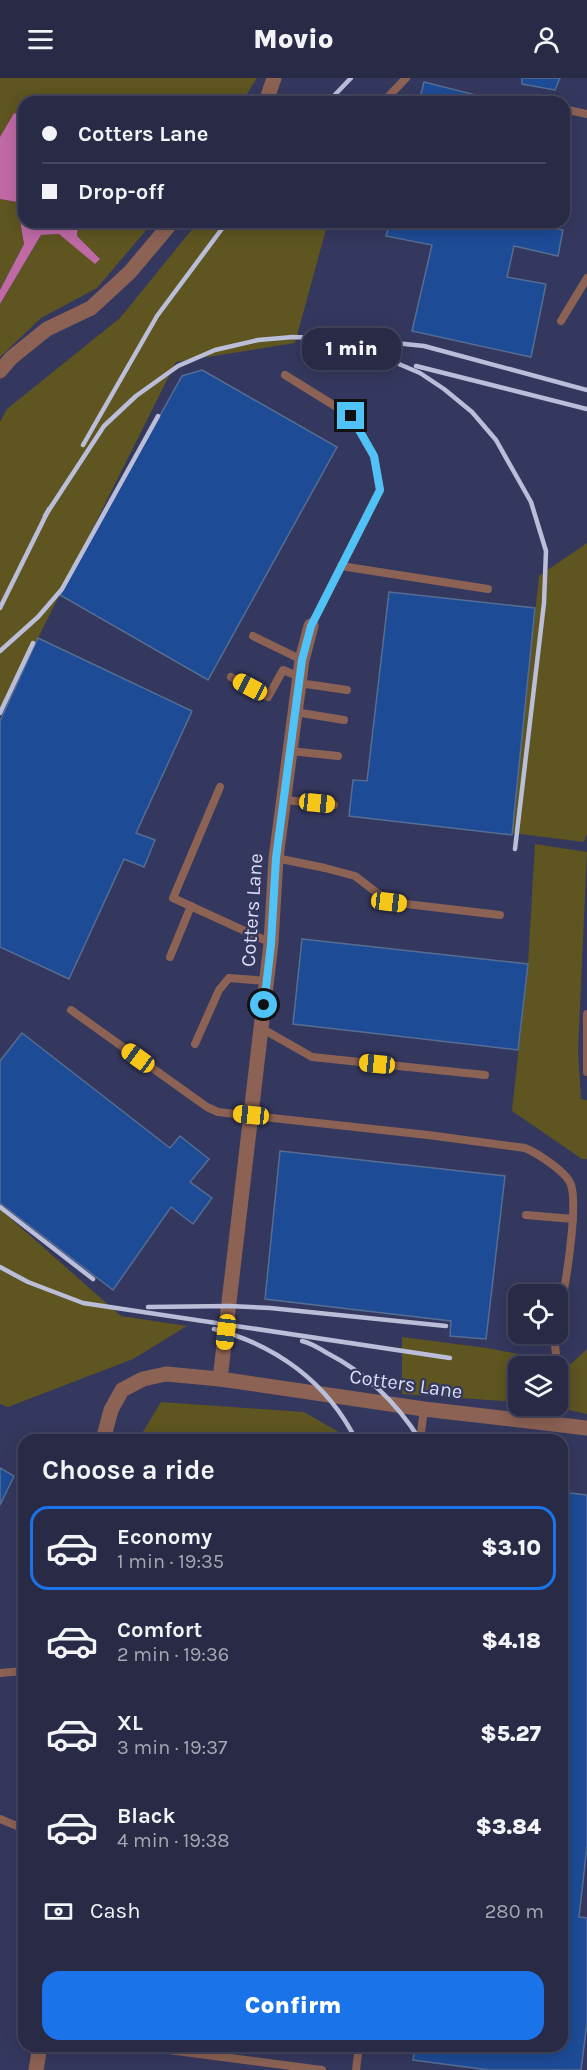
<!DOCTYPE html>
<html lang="en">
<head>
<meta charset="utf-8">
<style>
  :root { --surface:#282a46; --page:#343651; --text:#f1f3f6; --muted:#a5a7b3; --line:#44465f; --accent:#1a73e8 }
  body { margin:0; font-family:Karla,sans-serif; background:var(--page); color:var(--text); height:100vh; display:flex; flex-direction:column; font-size:22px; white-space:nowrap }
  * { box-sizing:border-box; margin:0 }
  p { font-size:20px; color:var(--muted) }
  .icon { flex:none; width:33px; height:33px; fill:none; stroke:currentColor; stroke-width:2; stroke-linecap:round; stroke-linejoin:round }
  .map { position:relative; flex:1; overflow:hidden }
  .details { position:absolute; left:18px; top:1356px; width:550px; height:618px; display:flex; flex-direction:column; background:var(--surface); border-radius:18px; box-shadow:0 3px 15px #0003,0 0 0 2px var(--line) }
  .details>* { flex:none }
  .banner { position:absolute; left:18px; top:18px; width:552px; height:132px; border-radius:18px; box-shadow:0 3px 15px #0003,0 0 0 2px var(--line); display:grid; align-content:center; height:132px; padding:0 24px; background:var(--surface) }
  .tools { position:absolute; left:508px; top:1206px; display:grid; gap:12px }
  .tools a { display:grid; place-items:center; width:60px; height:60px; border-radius:12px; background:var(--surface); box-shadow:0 3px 15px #0003,0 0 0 2px var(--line); font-size:30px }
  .end { position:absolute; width:27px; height:27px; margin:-14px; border:8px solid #4fc3f7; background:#111; box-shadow:0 0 0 3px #111 }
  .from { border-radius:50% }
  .bubble { position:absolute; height:42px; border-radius:18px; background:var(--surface); box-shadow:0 3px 15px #0003,0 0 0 2px var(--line); font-size:20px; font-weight:800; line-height:42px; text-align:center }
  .car { position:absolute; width:18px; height:36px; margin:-18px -9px; border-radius:8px; box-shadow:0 0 4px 2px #0007; background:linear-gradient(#f5c518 24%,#345 0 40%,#f5c518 0 76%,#345 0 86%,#f5c518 0) }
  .banner b { display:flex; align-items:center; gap:21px; height:57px; font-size:22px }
  .banner b+b { border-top:2px solid var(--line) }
  .banner i { width:15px; height:15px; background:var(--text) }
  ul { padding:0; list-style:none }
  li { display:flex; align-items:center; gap:18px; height:84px; margin:0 12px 9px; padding:0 12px; border:3px solid transparent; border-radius:18px }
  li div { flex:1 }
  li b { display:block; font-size:22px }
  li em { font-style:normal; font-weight:800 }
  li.on { border-color:var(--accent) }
  li>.icon { width:54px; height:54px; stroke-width:1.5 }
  h2 { padding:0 24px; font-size:27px; line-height:72px }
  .pay { display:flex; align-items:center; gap:15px; height:66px; padding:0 24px; font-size:22px }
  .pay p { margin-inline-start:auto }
  .primary-button { display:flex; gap:12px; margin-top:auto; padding:12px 24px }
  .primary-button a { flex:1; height:69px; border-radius:18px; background:var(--accent); color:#fff; font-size:24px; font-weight:800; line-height:69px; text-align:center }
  header { display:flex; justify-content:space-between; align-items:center; height:78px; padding:0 24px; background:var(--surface); font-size:27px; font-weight:800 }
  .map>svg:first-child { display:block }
  .green { fill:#5e5520 }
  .water { fill:#bf69a5 }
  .building { fill:#1d4b96; stroke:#556d93; stroke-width:1.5 }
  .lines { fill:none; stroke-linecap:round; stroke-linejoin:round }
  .service { stroke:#8c6254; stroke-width:8 }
  .minor { stroke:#8c6254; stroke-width:15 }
  .rail { stroke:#bbbed9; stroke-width:4.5 }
  .route { stroke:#4fc3f7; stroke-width:8 }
  .labels { text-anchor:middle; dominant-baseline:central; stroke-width:4.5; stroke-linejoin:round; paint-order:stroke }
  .street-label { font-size:20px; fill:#dbdef6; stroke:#35385e }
</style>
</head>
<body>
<header><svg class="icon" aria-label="menu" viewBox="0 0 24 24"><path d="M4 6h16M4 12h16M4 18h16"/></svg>Movio<svg class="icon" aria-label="person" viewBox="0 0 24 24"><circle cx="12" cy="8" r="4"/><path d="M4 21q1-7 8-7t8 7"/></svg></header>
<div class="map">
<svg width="587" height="1992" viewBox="0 0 587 1992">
  <rect width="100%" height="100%" fill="#35385e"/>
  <g class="green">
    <polygon points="0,0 257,0 242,24 24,24 24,38 14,35 0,59"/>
    <polygon points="0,121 17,124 24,166 0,212"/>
    <polygon points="78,144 153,144 97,210 41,240 0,279 0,226 41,157 59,156 100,181 77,158"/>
    <polygon points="198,144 328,144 295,265 176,284 0,636 0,344 7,331 120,240"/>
    <polygon points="587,465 587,756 584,764 512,755 539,498"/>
    <polygon points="535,766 587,774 578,973 581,1021 587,1022 587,1081 582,1081 512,1033 528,886"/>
    <polygon points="0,1131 121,1238 187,1248 133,1281 8,1329 0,1326"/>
    <polygon points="402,1259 487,1270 571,1286 587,1271 587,1336 550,1328 558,1328 558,1288 519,1288 519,1324 402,1316"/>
    <polygon points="161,1324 304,1334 342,1356 344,1362 138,1362"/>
  </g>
  <polygon class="water" points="14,35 24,38 24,144 78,144 77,158 100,181 95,186 59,156 41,157 0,226 0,212 24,166 17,124 0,121 0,59"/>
  <g class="building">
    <polygon points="522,0 560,0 555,12 522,6"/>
    <polygon points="424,4 488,20 488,24 419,24"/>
    <polygon points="390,144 523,144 563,152 558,178 514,168 507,199 546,206 531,279 412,253 432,167 386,158"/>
    <polygon points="202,292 337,369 208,602 60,517 182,298"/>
    <polygon points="389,514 535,530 512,757 349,738 353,702 367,703"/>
    <polygon points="38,560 192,633 136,755 155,762 144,789 124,781 69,901 0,869 0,643"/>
    <polygon points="302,861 528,886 518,972 293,946"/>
    <polygon points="22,955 170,1070 180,1058 209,1081 190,1104 212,1120 193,1146 171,1129 113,1212 0,1125 0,983"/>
    <polygon points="280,1073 505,1098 486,1261 450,1258 451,1243 265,1221"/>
    <polygon points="0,1390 14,1398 0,1427"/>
    <polygon points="562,1414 587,1417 587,1768 579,1839 587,1840 587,1945 581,1992 489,1992 413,1982 415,1968 562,1968"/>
  </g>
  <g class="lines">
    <g class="service">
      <polyline points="387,24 388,19 406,0"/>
      <polyline points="564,31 587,36"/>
      <polyline points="561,243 587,200"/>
      <polyline points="285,297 351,338 374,378 380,412 311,548"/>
      <polyline points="341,488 488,511"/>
      <polyline points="253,558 302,582"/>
      <polyline points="231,599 268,619 283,592 300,599"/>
      <polyline points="299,605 347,612"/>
      <polyline points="295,634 344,642"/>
      <polyline points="290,673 338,678"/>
      <polyline points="220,709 173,820 271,865"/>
      <polyline points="284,722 334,727"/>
      <polyline points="276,780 325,790 355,798 389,824 500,837"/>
      <polyline points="170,879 191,828"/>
      <path d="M71,932l136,97 11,5 210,23 97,13c12,5 42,24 46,37 7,20 -5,106 -13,127"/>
      <polyline points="587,936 587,994"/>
      <polyline points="261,950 312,979 485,997"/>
      <polyline points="195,966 219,912 229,900 267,903"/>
      <polyline points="526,1137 573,1141"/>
      <polyline points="554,1256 557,1288"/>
      <polyline points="552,1346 554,1328"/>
      <polyline points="420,1362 424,1331"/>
      <polyline points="0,1595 24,1593"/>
      <polyline points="0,1741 24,1751"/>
      <polyline points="138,1968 322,1992"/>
      <polyline points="356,1992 359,1968"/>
    </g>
    <g class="minor">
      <polyline points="266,24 274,0"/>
      <polyline points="0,293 11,280 47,251 91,230 130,194 172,144"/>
      <polyline points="220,1301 271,865 276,780 302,582 311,548"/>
      <polyline points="103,1362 111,1332 122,1312 143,1301 166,1296 220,1301 424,1331 587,1350"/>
      <polyline points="36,1992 40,1968"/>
    </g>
    <g class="rail">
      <polyline points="328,24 351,0"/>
      <polyline points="347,260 424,268 587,312"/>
      <polyline points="416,288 587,331"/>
      <polyline points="83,367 157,238 227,144"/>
      <polyline points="45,438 104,348 136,318 178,288 215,272 258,262 293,259 317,260 359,269 420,295 444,311 472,334 496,362 531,424 546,473 544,525 515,771"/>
      <polyline points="0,530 49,431"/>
      <polyline points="0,573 38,539 62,511 158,338"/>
      <polyline points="0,635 33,565"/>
      <polyline points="0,1129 93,1201"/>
      <polyline points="0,1189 28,1204 83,1225 450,1280"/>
      <polyline points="148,1229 229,1228 270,1230 446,1248"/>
      <path d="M214,1251c62,16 113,53 142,111"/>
      <path d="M302,1263c9,2 17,7 25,12 39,20 70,50 93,87"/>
    </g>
  </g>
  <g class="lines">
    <polyline class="route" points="264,927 271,866 276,780 302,582 311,548 380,412 374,378 351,338"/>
  </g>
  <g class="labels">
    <g class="street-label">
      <text transform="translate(252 832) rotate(-86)">Cotters Lane</text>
      <text transform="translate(406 1306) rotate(8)">Cotters Lane</text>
    </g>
  </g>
</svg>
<div class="tools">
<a><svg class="icon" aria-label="locate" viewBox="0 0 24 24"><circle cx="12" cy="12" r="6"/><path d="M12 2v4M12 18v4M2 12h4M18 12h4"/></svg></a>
<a><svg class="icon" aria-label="layers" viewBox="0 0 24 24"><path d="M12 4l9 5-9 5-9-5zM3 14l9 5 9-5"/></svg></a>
</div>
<i class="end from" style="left:264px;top:927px"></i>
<i class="end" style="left:351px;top:338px"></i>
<div class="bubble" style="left:302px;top:250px;width:99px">1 min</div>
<i class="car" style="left:250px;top:609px;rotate:298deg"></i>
<i class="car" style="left:317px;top:725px;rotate:96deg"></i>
<i class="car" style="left:389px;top:824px;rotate:97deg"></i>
<i class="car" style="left:138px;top:980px;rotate:306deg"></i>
<i class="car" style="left:377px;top:986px;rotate:276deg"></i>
<i class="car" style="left:251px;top:1037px;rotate:276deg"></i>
<i class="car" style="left:226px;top:1254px;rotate:187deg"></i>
<div class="banner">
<b><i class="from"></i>Cotters Lane</b>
<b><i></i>Drop-off</b>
</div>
<section class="details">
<h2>Choose a ride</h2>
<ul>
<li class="on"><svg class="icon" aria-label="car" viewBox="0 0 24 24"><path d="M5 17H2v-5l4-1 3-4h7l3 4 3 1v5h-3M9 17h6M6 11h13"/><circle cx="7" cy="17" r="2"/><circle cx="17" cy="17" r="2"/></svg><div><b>Economy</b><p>1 min · 19:35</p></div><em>$3.10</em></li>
<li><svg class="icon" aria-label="car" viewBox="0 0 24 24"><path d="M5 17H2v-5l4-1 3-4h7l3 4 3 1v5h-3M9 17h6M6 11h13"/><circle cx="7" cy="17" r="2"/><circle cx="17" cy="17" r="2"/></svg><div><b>Comfort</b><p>2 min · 19:36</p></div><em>$4.18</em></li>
<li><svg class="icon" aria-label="car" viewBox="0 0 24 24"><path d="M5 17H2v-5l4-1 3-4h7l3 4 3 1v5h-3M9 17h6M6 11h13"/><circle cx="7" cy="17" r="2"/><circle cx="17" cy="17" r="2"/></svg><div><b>XL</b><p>3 min · 19:37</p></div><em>$5.27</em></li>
<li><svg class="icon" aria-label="car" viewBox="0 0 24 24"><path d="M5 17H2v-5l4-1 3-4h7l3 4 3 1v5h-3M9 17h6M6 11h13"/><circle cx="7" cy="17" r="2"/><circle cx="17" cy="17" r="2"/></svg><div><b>Black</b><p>4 min · 19:38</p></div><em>$3.84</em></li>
</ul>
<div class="pay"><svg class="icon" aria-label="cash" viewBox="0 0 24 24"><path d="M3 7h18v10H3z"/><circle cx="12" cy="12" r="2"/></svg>Cash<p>280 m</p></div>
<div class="primary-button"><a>Confirm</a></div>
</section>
</div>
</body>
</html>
